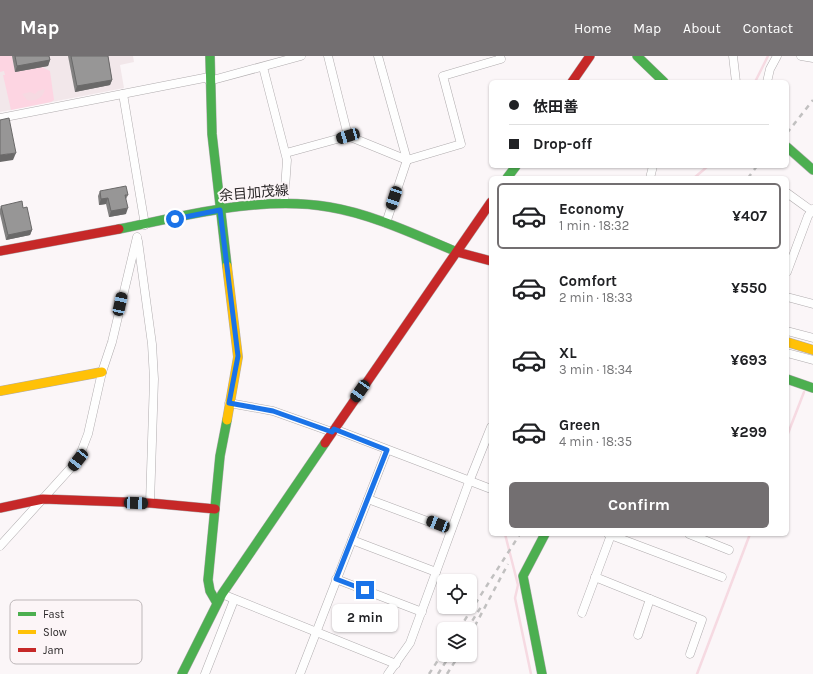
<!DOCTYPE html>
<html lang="en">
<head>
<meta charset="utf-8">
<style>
  :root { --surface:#fff; --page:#f6f6f6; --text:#202124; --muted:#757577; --line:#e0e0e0; --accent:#736f71 }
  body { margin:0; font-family:Karla,"Noto Sans JP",sans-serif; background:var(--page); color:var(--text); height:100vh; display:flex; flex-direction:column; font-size:15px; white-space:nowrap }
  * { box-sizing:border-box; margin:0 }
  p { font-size:13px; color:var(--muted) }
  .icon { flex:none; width:22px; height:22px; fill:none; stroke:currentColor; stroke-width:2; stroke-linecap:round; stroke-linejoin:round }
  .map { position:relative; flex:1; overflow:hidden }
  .sheet { position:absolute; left:489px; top:120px; width:300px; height:360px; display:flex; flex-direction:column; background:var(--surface); border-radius:6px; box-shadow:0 1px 3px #0004 }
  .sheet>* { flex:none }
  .hud { position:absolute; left:489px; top:24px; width:300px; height:88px; border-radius:6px; box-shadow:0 1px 3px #0004; display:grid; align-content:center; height:88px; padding:0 20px; background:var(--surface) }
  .fabs { position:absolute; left:437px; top:518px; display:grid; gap:8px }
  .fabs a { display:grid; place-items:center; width:40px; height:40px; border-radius:6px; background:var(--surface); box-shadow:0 1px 3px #0004; font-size:20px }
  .end { position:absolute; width:18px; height:18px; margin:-9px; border:5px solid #1a73e8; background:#fff; box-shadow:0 0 0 2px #fff }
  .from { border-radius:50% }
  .bubble { position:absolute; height:28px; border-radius:6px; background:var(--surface); box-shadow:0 1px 3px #0004; font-size:13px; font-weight:700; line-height:28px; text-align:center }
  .car { position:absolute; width:12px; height:24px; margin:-12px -6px; border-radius:5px; box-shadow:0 0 3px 1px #0007; background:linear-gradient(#222 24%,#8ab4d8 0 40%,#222 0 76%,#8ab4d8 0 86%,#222 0) }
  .hud b { display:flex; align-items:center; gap:14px; height:38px; font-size:15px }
  .hud b+b { border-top:1px solid var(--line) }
  .hud i { width:10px; height:10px; background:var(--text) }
  ul { padding:7px 0 0; list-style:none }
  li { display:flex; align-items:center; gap:12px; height:66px; margin:0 8px 6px; padding:0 12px; border:2px solid transparent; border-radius:6px }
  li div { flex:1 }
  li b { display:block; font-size:15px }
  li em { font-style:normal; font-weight:700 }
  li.on { border-color:var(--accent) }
  li>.icon { width:36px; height:36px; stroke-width:1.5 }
  .action { display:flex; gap:8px; margin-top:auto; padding:8px 20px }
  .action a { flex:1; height:46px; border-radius:6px; background:var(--accent); color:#fff; font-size:16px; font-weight:700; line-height:46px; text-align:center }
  header { display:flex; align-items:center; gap:24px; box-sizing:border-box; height:56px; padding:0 20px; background:var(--accent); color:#fff }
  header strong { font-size:19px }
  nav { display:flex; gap:22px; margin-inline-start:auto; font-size:14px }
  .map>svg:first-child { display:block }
  .built { fill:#f2e7ea }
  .green { fill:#fdd5e2 }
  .water { fill:#f6dae2 }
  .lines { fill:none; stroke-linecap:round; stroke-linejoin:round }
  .stream { stroke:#f6dae2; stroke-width:2.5 }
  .street-casing { stroke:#b0acae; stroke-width:9 }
  .fast-casing { stroke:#b0acae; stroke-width:10 }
  .slow-casing { stroke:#b0acae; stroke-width:10 }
  .jam-casing { stroke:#b0acae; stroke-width:10 }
  .street { stroke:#fefefe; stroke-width:8 }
  .fast { stroke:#4caf50; stroke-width:9 }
  .slow { stroke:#ffc107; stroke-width:9 }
  .jam { stroke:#c62828; stroke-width:9 }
  .rail { stroke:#c1c0c0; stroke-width:2.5; stroke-dasharray:5 5; stroke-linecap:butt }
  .wall { fill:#828181 }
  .shaded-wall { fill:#6a6969 }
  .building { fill:#979696; stroke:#6a6969 }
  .route { stroke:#1a73e8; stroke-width:5 }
  .labels { text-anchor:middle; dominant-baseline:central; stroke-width:4; stroke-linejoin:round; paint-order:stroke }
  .street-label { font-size:14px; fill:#2a2728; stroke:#fcf5f7 }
  .key { fill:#fcf5f7; stroke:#bdb7b9; stroke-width:1 }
  .key-label { font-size:11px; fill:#2a2728 }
</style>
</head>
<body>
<header>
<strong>Map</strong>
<nav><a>Home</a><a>Map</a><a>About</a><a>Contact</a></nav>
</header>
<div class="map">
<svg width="813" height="618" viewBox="0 0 813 618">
  <rect width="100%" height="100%" fill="#fbf6f8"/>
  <polygon class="built" points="0,0 133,0 134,6 120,9 124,32 0,56"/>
  <polygon class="green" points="0,0 12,0 15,16 42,11 50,15 54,44 51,46 11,54 3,19 5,19 4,15 0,16"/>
  <path class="water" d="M45,33c-2,9 -9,13 -18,11l-5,-6 8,-2 5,2 3,-3z"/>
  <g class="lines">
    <g class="stream">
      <polyline points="755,26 768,0"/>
      <polyline points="694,122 708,110"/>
      <polyline points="787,380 804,336"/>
      <polyline points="505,478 518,529 515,542 531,618"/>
      <polyline points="697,618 750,478"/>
    </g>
    <defs>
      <g id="street">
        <polyline points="328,0 348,80"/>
        <polyline points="378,0 407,104 386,167"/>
        <polyline points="733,0 736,26"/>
        <polyline points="801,0 813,2"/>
        <polyline points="263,11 287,104 284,147"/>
        <polyline points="209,25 301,0"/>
        <polyline points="767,26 770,13 777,0"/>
        <polyline points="123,38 145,169"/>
        <polyline points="0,62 209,21"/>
        <polyline points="286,97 348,80 407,104 461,88 443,20 501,3 500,0"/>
        <polyline points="650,122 653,110"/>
        <polyline points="787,137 812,155"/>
        <polyline points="138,185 152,288 154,323 150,447"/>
        <polyline points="787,216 808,160 813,153"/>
        <polyline points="787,241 813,248"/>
        <polyline points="787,275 813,282"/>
        <polyline points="787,297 813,304"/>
        <polyline points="229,347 273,355 332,376"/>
        <polyline points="334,373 491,433"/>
        <polyline points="368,443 451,474"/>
        <polyline points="608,478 722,521"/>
        <polyline points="689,478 729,494"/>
        <polyline points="352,484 436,516"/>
        <polyline points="0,490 78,404 88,378 102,316 112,286 137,181"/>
        <polyline points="595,521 702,564 690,598"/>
        <polyline points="336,523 422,556"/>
        <polyline points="222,538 396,608"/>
        <polyline points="582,557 611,479"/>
        <polyline points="638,579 650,543"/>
        <polyline points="205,618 234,544"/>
        <polyline points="300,618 387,394"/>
        <polyline points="388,618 410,587 469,426 491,371"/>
      </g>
      <g id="fast">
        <polyline points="210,0 212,78 227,210"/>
        <polyline points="637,0 664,26"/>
        <polyline points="787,91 813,114"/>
        <polyline points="507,122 516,110"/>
        <path d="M119,173c66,-13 142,-34 210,-22 43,7 87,28 128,45"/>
        <polyline points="787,323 813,332"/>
        <polyline points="217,547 210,535 208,524 220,400 227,364"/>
        <polyline points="182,618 222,538 325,387"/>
        <polyline points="542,618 523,520 545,478"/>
      </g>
      <g id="slow">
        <polyline points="787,286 813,294"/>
        <polyline points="0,335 102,316"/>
        <polyline points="227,364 238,301 227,210"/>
      </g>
      <g id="jam">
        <polyline points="572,26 590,0"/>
        <polyline points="0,195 119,173"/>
        <polyline points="457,196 491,205"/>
        <polyline points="325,387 491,146"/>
        <polyline points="0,452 43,443 150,447 215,453"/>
      </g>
    </defs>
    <use href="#street" class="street-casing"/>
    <use href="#fast" class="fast-casing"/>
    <use href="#slow" class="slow-casing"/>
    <use href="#jam" class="jam-casing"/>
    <use href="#street" class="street"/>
    <use href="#fast" class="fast"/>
    <use href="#slow" class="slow"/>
    <use href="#jam" class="jam"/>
    <g class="rail">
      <polyline points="787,77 813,44"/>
      <polyline points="748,122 757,110"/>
      <polyline points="459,573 520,478"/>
      <polyline points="467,573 481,551"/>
      <polyline points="470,579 508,508"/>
      <polyline points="429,618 444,595"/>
      <polyline points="438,618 450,599"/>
      <polyline points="447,618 459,599"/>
    </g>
  </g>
  <g class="wall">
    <polygon points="12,0 49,0 50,4 48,10 15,16"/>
    <polygon points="68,0 108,0 112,24 110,29 75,36"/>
    <polygon points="100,135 128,139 126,143 126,158 109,161 106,148 99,149 98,140"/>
    <polygon points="1,150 23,152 32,174 30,179 6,184 0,158 0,153"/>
  </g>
  <g class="shaded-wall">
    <polygon points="50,4 48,10 15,16 17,10"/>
    <polygon points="112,24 110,29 75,36 77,30"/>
    <polygon points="16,97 13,104 0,106 0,99"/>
    <polygon points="108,142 106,148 99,149 101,143"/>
    <polygon points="128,152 126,158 109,161 111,155"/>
    <polygon points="32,174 30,179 6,184 8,179"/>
  </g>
  <g class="building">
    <polygon points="15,0 49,0 50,4 17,10"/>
    <polygon points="71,0 108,0 112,24 77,30"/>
    <polygon points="9,62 16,97 0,99 0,64"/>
    <polygon points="126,130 128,139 125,139 128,152 111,155 108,142 101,143 100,135"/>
    <polygon points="22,145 23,152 27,151 32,174 8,179 1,150"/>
  </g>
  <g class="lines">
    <polyline class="route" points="175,163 220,154 238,300 229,347 273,355 332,376 334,373 387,394 336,523 365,534"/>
  </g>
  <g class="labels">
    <g class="street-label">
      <text transform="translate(254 137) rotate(-5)">余目加茂線</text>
    </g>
  </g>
  <rect x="10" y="544" width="132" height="64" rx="6" class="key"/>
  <rect x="18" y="556" width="18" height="4" fill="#4caf50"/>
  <rect x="18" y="574" width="18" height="4" fill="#ffc107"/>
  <rect x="18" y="592" width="18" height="4" fill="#c62828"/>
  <g class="key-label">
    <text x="43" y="562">Fast</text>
    <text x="43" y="580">Slow</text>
    <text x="43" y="598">Jam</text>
  </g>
</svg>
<div class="fabs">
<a><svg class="icon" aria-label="locate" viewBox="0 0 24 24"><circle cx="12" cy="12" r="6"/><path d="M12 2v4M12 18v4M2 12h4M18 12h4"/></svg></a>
<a><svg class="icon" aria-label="layers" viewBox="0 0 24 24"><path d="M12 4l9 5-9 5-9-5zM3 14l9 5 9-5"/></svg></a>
</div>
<i class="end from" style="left:175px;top:163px"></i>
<i class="end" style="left:365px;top:534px"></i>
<div class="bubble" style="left:332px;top:548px;width:66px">2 min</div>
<i class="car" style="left:348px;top:80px;rotate:254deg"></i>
<i class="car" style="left:394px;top:142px;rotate:198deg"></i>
<i class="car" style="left:120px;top:248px;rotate:12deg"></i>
<i class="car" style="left:360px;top:335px;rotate:215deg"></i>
<i class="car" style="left:78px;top:404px;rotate:218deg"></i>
<i class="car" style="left:136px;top:447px;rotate:92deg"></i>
<i class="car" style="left:438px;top:468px;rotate:291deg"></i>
<div class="hud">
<b><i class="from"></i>依田善</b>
<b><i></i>Drop-off</b>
</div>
<section class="sheet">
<ul>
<li class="on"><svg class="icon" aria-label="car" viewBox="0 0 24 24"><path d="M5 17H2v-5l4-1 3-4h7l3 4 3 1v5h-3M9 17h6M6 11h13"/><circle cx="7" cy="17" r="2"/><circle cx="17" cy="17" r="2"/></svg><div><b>Economy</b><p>1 min · 18:32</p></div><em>¥407</em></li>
<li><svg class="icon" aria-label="car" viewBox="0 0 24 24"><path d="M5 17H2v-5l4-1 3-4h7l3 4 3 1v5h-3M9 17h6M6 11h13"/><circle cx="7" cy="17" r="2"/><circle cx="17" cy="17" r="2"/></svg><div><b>Comfort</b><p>2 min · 18:33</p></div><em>¥550</em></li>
<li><svg class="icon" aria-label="car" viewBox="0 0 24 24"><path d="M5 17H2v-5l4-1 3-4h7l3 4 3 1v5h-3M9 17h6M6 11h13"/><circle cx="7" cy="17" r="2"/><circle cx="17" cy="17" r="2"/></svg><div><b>XL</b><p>3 min · 18:34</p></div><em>¥693</em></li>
<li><svg class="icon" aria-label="car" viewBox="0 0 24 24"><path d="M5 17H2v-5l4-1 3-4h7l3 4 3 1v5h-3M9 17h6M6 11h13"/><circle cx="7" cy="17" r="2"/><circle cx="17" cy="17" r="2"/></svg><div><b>Green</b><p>4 min · 18:35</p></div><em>¥299</em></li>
</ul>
<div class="action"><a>Confirm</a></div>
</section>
</div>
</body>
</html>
